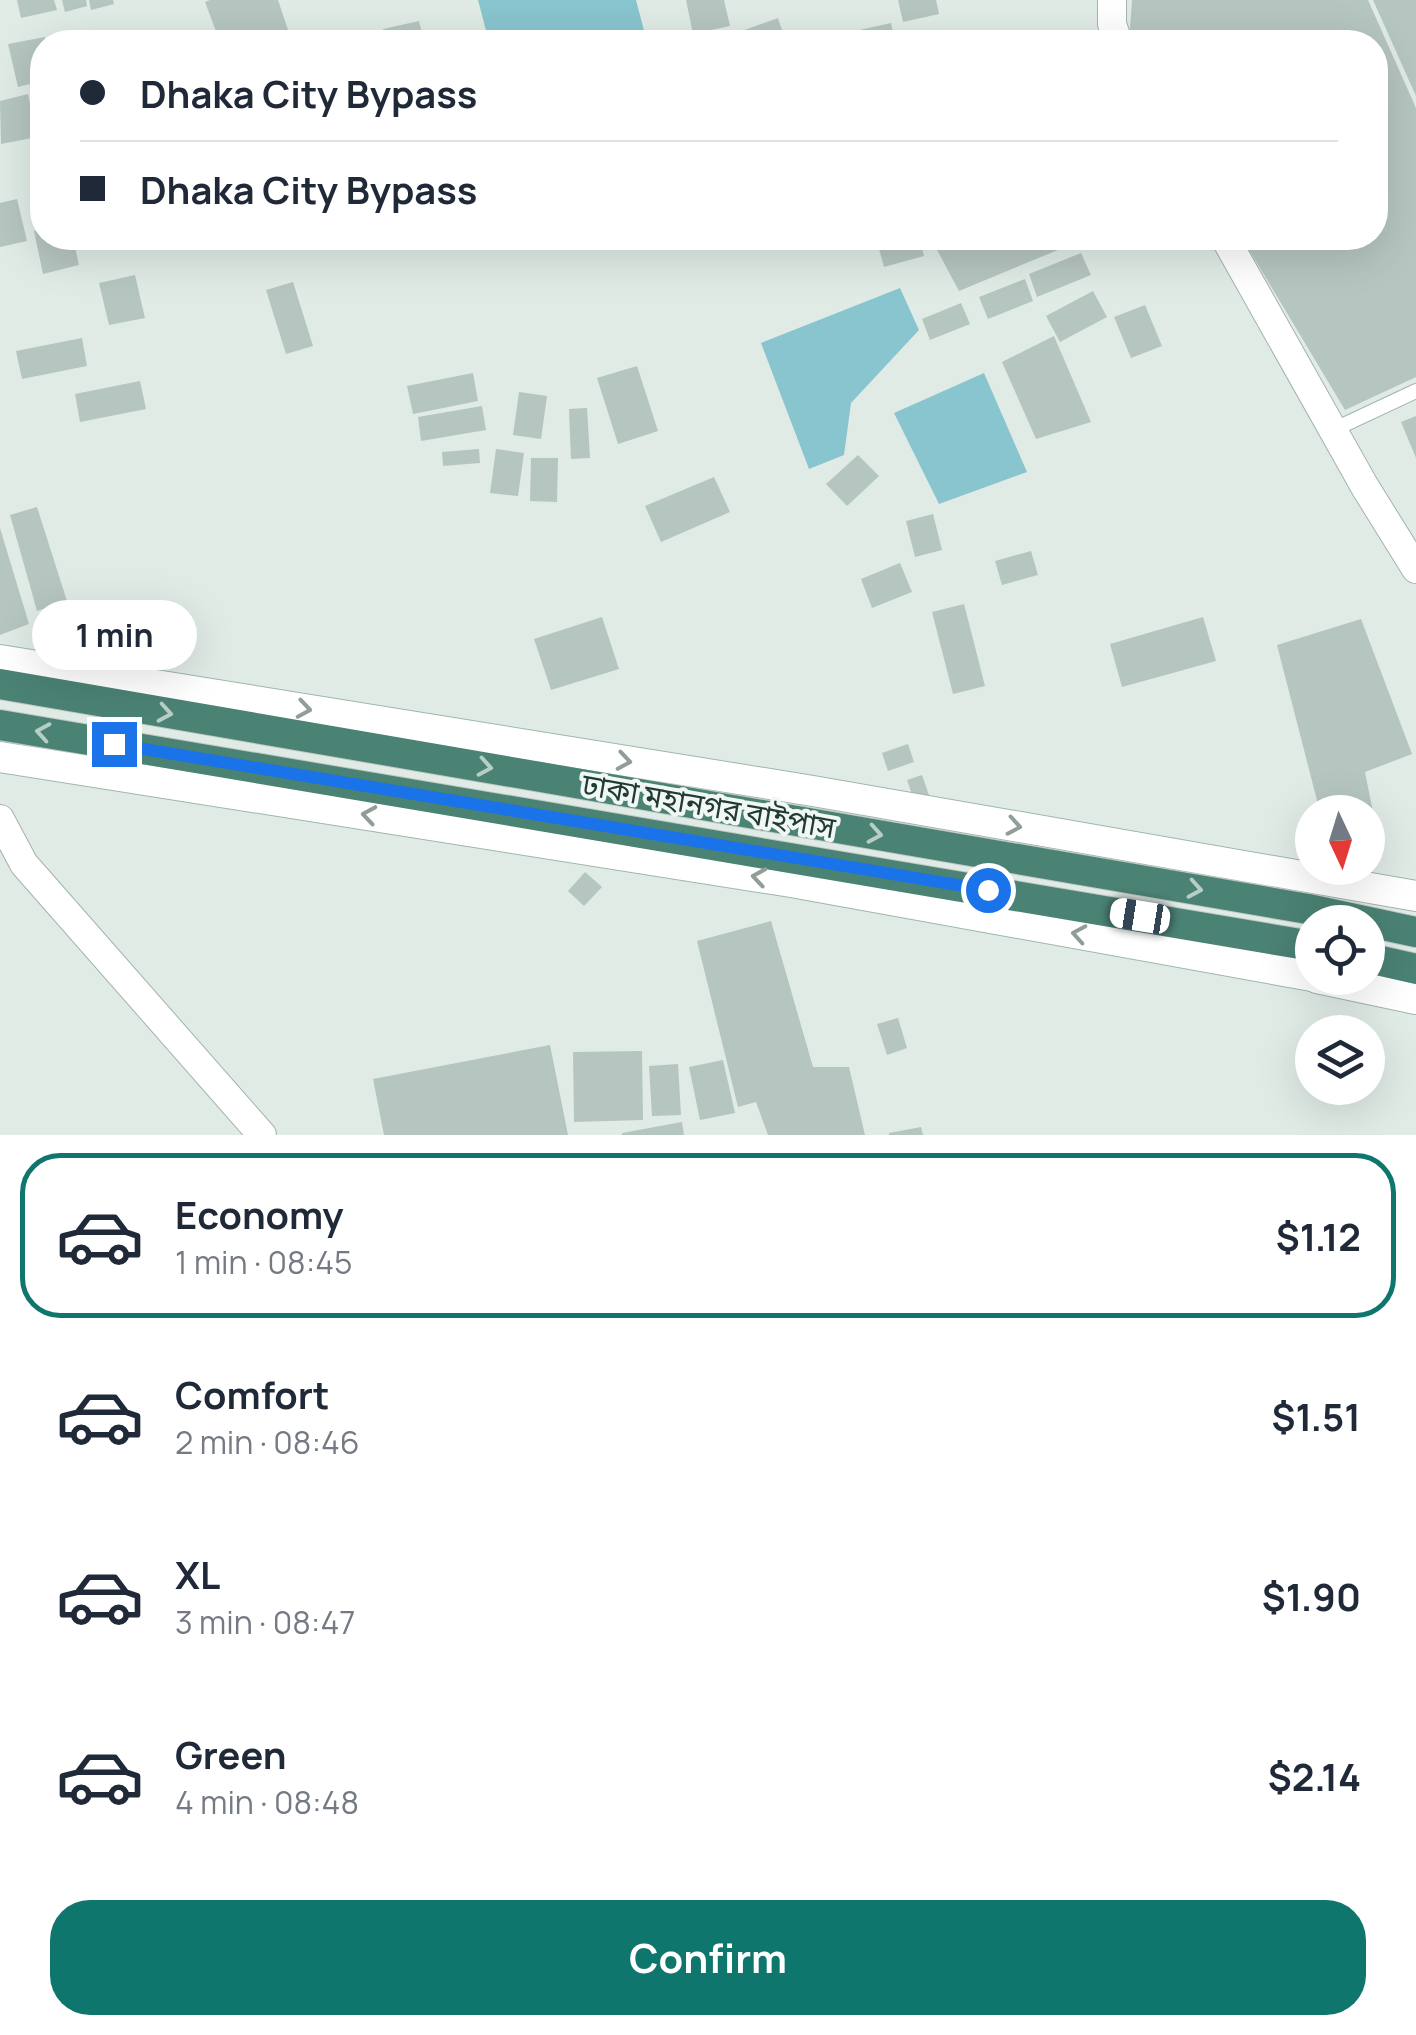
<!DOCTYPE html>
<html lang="en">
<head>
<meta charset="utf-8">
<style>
  :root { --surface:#fff; --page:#f6f6f7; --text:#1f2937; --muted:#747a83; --line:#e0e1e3; --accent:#0f766e }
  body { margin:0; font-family:Manrope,"Noto Sans Bengali",sans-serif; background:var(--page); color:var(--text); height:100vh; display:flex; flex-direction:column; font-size:38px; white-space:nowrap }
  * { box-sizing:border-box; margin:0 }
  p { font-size:32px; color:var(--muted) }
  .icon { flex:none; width:55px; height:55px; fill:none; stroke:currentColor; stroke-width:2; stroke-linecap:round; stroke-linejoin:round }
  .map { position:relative; height:1135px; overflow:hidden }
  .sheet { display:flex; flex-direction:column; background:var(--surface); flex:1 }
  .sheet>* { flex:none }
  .banner { position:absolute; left:30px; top:30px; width:1358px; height:220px; border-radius:40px; box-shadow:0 10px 40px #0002; display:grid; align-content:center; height:220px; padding:0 50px; background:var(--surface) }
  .needle { width:65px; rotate:176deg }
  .fabs { position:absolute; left:1295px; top:795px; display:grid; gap:20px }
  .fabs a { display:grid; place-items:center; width:90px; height:90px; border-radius:50%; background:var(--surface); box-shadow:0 10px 40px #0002; font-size:50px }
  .end { position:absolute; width:45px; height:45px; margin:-22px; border:12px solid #1a73e8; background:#fff; box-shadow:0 0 0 5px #fff }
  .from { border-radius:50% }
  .bubble { position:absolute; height:70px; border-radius:35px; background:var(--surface); box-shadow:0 10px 40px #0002; font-size:32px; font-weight:700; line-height:70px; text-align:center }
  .car { position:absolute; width:30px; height:60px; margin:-30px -15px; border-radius:12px; box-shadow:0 0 8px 2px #0007; background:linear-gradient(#fff 24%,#345 0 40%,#fff 0 76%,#345 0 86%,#fff 0) }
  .banner b { display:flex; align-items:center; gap:35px; height:95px; font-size:38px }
  .banner b+b { border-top:2px solid var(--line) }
  .banner i { width:25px; height:25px; background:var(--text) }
  ul { padding:18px 0 0; list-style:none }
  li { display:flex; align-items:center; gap:30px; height:165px; margin:0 20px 15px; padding:0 30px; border:5px solid transparent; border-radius:40px }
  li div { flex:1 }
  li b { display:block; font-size:38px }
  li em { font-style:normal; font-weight:700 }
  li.on { border-color:var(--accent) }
  li>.icon { width:90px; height:90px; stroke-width:1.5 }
  .cta { display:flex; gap:20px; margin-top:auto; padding:20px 50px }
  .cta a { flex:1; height:115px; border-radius:40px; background:var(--accent); color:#fff; font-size:40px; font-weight:700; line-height:115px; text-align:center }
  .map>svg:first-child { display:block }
  .water { fill:#89c5cf }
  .building { fill:#b5c5bf }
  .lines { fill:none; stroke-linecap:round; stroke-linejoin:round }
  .service-casing { stroke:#a3b3ad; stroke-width:16 }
  .minor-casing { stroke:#a3b3ad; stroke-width:30 }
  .secondary-casing { stroke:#9fb6ad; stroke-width:32 }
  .trunk-casing { stroke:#c1c8c6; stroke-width:32 }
  .service { stroke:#fff; stroke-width:14 }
  .minor { stroke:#fff; stroke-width:28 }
  .secondary { stroke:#fff; stroke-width:30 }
  .trunk { stroke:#4a8274; stroke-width:30 }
  .oneway { stroke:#909d99 }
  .oneway2 { stroke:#b6cec7 }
  .route { stroke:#1a73e8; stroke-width:12 }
  .labels { text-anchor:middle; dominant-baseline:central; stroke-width:8; stroke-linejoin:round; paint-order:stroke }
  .street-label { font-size:30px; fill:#213b33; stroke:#f0f7f4 }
</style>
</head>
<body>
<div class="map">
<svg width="1416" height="1135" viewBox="0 0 1416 1135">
  <rect width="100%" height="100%" fill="#e0ebe6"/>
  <g class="water">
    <polygon points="478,0 636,0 647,42 489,42"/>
    <polygon points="900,288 919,330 851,403 844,455 809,469 761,343"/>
    <polygon points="984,373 1027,472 939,504 894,413"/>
  </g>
  <g class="building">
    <polygon points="17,0 54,0 57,10 21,18"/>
    <polygon points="62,0 86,0 87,6 65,12"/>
    <polygon points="89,0 113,0 114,4 91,10"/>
    <polygon points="210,0 278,0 292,42 220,42 205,2"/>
    <polygon points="686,0 724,0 730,26 693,34"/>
    <polygon points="898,0 936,0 939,14 903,22"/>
    <polygon points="1132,0 1368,0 1416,108 1416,377 1345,410 1242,238 1375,238 1375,42 1129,42"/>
    <polygon points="1373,0 1416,0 1416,96"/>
    <polygon points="778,18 784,36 765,42 736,42 733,34"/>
    <polygon points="419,21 424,42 386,42 383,29"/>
    <polygon points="891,23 895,42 857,42 855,31"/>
    <polygon points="45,37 42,81 18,87 8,44"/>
    <polygon points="28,94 37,137 1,144 0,101"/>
    <polygon points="42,145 42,194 41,194 31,148"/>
    <polygon points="17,199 27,241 0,247 0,203"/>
    <polygon points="42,229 42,238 73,238 79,265 43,274 34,231"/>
    <polygon points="876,238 919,238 924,256 884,267"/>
    <polygon points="961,238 1058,238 1065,247 959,291 936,248"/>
    <polygon points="1081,253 1091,275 1037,297 1029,274"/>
    <polygon points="135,275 145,318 109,325 99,283"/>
    <polygon points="1025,279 1033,301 988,319 979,297"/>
    <polygon points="293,282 313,346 286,354 266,290"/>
    <polygon points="1093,291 1107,317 1060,342 1046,316"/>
    <polygon points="961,303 970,324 930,340 922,319"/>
    <polygon points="1145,305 1162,346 1131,358 1114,317"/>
    <polygon points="1054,336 1091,422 1036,439 1002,362"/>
    <polygon points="82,338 87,366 22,379 16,351"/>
    <polygon points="637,366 658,431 618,444 597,378"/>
    <polygon points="473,373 478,401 413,414 407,386"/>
    <polygon points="140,381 146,409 80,422 75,394"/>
    <polygon points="519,392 547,396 541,439 513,435"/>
    <polygon points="482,406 486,430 421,441 418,417"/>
    <polygon points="587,408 590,458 571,459 569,409"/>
    <polygon points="1416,416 1416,458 1401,422"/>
    <polygon points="479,449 480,463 443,466 442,452"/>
    <polygon points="496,449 524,453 518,496 490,493"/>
    <polygon points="858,455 879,476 847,506 826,484"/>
    <polygon points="531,458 558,458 557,502 530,501"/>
    <polygon points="714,477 730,512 661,542 645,506"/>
    <polygon points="37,507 67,601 37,611 10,515"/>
    <polygon points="933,514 942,550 915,557 906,521"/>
    <polygon points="0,528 29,624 0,635"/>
    <polygon points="1031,551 1038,575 1002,585 995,561"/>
    <polygon points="900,563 912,592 872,608 861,579"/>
    <polygon points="964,604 985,686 953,694 932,612"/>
    <polygon points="602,617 619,669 551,690 534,639"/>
    <polygon points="1203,617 1216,661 1122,687 1110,644"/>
    <polygon points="1361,619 1412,754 1365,772 1377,832 1368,833 1368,812 1320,812 1277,645"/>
    <polygon points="908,744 914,762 888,771 882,753"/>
    <polygon points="922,775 931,801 916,806 907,780"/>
    <polygon points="585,872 602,887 584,906 568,891"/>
    <polygon points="771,921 813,1067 849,1067 865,1135 768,1135 756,1102 738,1107 697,941"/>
    <polygon points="898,1018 907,1048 887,1055 877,1024"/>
    <polygon points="550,1045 568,1135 384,1135 373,1079"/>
    <polygon points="642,1051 643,1120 574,1122 573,1052"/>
    <polygon points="723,1060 735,1113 700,1120 689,1067"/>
    <polygon points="678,1064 681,1115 652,1116 649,1066"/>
    <polygon points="682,1122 684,1135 622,1135 622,1133"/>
    <polygon points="921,1127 923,1135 889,1135 889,1133"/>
  </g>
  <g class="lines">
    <defs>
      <polyline id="service" points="1335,429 1416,391"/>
      <g id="minor">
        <polyline points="1112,0 1112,24 1118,42"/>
        <polyline points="1225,238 1365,487 1416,569"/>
        <polyline points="0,819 24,864 262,1135"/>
      </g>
      <g id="secondary">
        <polyline points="0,660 813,791 1416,896"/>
        <polyline points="0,757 791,882 1312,976"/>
        <polyline points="1317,978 1416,999"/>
      </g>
      <g id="trunk">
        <polyline points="0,684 1308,909 1416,932"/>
        <polyline points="0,725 1312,946"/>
        <polyline points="1368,958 1416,969"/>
      </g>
    </defs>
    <use href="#service" class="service-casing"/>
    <use href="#minor" class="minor-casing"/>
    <use href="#secondary" class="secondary-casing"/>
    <use href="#trunk" class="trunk-casing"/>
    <use href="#service" class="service"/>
    <use href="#minor" class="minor"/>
    <use href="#secondary" class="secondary"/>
    <use href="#trunk" class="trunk"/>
  </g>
  <defs><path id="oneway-chevron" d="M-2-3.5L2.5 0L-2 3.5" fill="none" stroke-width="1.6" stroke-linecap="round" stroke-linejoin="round" transform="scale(2.5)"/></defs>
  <g class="oneway">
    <use href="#oneway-chevron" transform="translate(304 709) rotate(9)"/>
    <use href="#oneway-chevron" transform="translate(624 761) rotate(9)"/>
    <use href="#oneway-chevron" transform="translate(369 815) rotate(-171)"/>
    <use href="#oneway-chevron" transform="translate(1014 826) rotate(10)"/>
    <use href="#oneway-chevron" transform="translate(759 877) rotate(-171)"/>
    <use href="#oneway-chevron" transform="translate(1079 934) rotate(-170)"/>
  </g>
  <g class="oneway2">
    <use href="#oneway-chevron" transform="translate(165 713) rotate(10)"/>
    <use href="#oneway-chevron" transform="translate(43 732) rotate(-170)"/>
    <use href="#oneway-chevron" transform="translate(485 767) rotate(10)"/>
    <use href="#oneway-chevron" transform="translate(875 834) rotate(10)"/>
    <use href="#oneway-chevron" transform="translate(1195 889) rotate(10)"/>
  </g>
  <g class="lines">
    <polyline class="route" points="114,744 988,890"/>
  </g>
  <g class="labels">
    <g class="street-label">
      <text transform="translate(709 805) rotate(10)">ঢাকা মহানগর বাইপাস</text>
    </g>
  </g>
</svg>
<div class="fabs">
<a><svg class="needle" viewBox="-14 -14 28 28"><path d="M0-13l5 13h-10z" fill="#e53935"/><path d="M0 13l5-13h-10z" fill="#747a83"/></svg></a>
<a><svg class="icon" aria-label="locate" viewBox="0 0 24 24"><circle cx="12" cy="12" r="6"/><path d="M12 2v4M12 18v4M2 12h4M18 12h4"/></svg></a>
<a><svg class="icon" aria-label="layers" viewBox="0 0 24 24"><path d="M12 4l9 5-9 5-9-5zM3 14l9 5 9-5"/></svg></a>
</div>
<i class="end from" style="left:988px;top:890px"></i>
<i class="end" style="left:114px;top:744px"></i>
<div class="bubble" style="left:32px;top:600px;width:165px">1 min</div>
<i class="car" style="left:1140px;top:916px;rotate:279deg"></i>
<div class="banner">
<b><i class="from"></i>Dhaka City Bypass</b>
<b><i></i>Dhaka City Bypass</b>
</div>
</div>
<section class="sheet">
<ul>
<li class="on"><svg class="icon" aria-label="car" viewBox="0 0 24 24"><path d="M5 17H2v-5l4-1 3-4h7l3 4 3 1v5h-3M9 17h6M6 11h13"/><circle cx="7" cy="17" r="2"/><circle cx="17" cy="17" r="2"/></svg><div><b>Economy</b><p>1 min · 08:45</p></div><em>$1.12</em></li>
<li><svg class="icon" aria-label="car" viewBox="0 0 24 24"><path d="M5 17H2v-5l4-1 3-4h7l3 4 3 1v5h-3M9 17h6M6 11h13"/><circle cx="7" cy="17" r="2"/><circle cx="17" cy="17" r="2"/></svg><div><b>Comfort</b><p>2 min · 08:46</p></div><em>$1.51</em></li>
<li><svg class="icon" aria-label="car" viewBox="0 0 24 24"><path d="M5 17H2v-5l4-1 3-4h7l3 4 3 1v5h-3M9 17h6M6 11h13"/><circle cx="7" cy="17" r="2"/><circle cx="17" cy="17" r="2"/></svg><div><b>XL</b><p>3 min · 08:47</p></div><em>$1.90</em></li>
<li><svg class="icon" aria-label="car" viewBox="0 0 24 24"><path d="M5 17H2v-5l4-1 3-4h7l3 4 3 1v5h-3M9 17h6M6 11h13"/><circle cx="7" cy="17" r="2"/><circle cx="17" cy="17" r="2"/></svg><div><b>Green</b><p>4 min · 08:48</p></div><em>$2.14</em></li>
</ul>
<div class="cta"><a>Confirm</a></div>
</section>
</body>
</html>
